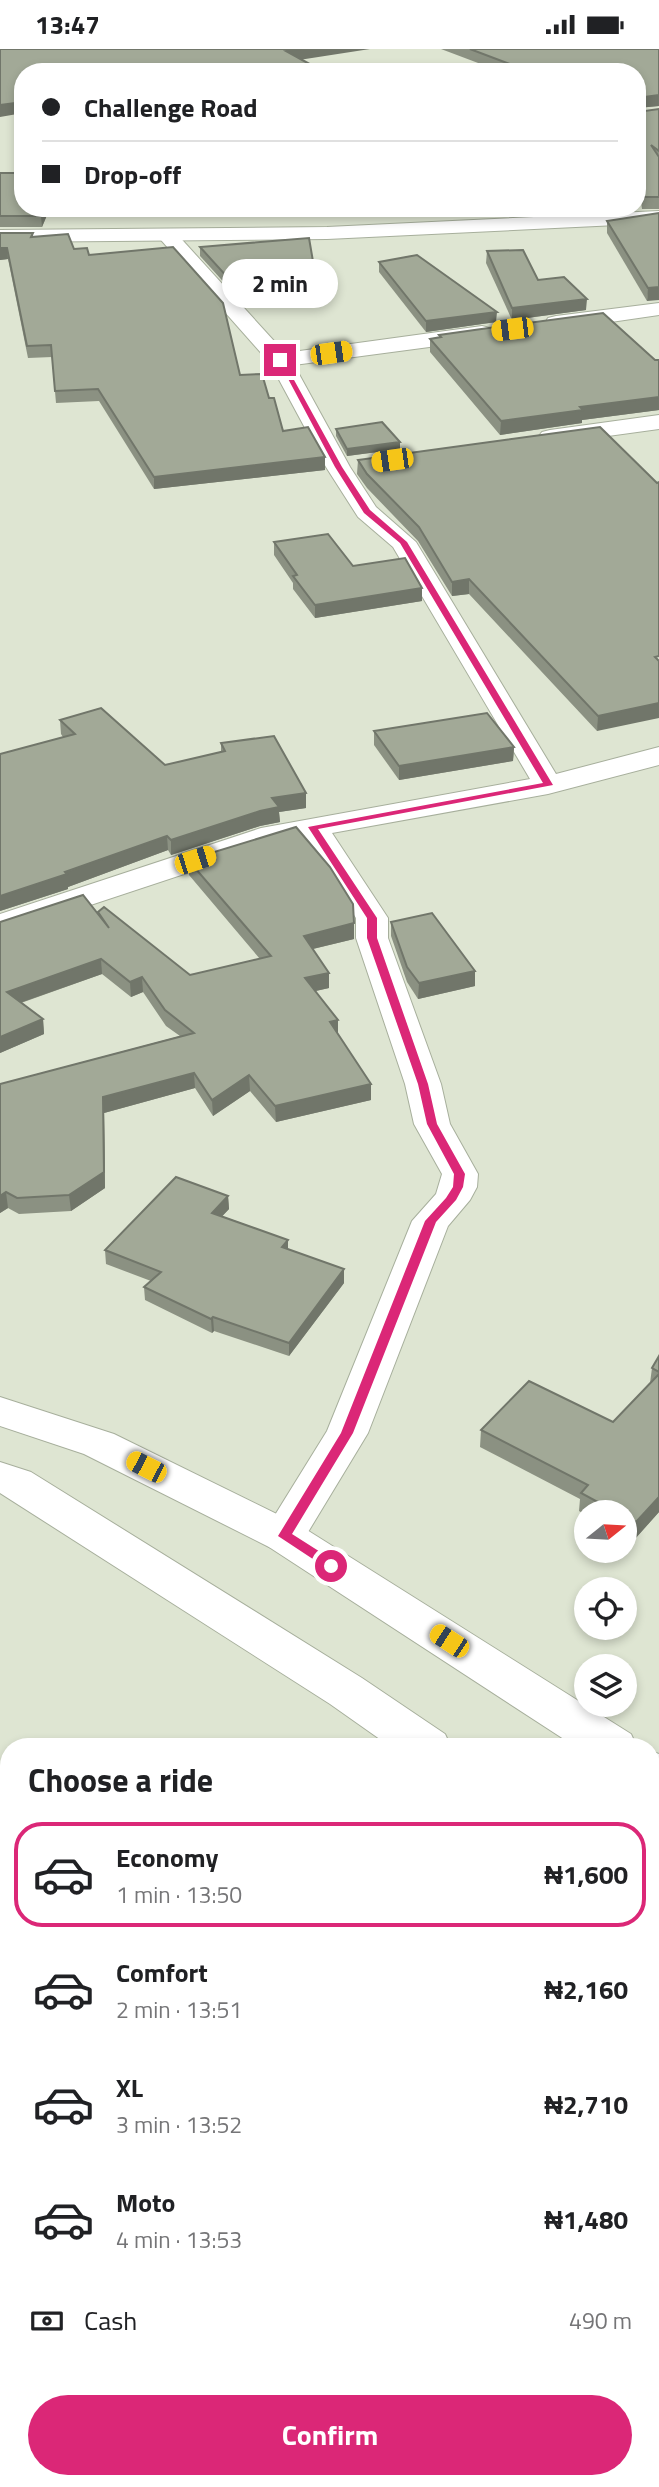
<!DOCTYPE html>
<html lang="en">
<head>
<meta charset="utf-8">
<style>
  :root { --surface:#fff; --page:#f2f2f2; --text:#202124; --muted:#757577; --line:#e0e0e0; --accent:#db2777 }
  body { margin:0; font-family:"Titillium Web",sans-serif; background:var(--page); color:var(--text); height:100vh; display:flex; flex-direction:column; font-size:26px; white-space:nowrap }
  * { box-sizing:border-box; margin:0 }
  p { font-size:23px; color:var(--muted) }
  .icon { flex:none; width:38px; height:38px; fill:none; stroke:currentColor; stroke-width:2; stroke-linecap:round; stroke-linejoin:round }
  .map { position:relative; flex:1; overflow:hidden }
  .sheet { position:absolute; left:0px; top:1689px; width:660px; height:751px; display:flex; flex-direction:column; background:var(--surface); border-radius:28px 28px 0 0; box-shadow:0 4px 10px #0003 }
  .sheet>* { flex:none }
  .hud { position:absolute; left:14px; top:14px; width:632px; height:154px; border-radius:28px; box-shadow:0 4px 10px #0003; display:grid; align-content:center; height:154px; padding:0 28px; background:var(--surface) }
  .needle { width:46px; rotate:72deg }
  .fabs { position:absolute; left:574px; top:1451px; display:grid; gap:14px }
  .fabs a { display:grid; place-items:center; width:63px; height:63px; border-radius:50%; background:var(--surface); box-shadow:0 4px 10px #0003; font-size:35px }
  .end { position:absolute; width:32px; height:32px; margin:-16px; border:9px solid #db2777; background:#fff; box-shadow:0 0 0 4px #fff }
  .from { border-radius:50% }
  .bubble { position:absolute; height:49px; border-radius:24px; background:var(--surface); box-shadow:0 4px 10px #0003; font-size:23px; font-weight:700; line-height:49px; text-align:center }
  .car { position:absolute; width:21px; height:42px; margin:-21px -10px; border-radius:9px; box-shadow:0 0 5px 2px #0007; background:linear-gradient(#f5c518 24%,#345 0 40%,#f5c518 0 76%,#345 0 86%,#f5c518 0) }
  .hud b { display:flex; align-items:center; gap:24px; height:66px; font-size:26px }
  .hud b+b { border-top:2px solid var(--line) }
  .hud i { width:18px; height:18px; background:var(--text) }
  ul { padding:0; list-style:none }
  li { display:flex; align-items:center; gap:21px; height:105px; margin:0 14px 10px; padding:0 14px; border:4px solid transparent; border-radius:28px }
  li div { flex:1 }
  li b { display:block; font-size:26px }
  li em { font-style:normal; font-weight:700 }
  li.current { border-color:var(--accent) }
  li>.icon { width:63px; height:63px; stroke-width:1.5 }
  h2 { padding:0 28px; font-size:32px; line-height:84px }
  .pay { display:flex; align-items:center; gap:18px; height:77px; padding:0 28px; font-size:26px }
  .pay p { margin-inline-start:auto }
  .action { display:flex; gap:14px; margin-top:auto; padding:14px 28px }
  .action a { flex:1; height:80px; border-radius:42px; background:var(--accent); color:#fff; font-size:28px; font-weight:700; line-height:80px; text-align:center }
  .status { display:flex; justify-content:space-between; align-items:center; height:49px; padding:0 35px; background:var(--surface); direction:ltr }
  .status svg { height:19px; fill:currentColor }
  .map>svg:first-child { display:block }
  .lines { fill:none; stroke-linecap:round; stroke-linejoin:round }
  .minor-casing { stroke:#a7af9c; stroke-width:2 }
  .primary-casing { stroke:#a7af9c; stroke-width:2 }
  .trunk-casing { stroke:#a7af9c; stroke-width:2 }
  .minor { fill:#fff; fill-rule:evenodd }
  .primary { fill:#fff; fill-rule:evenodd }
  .trunk { fill:#fff; fill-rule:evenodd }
  .wall { fill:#8b9182 }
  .shaded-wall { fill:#71766a }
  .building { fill:#a2a997; stroke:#71766a; stroke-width:2 }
  .route { fill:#db2777 }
</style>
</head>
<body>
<div class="status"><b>13:47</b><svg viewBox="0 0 49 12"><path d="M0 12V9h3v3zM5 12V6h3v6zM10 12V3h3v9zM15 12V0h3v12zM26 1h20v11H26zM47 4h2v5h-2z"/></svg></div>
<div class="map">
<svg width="659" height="2438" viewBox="0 0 659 2438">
  <rect width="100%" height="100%" fill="#dee5d2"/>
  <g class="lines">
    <defs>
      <g id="minor">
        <polygon points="168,181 175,183 285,304 482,277 490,279 493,284 490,289 482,291 294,316 350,418 376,458 416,493 556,725 659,698 659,716 548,745 332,784 388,869 388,889 441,1035 450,1075 478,1125 477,1138 470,1151 448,1177 368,1384 299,1498 284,1503 269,1498 262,1487 327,1382 412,1172 436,1145 442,1125 414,1075 405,1035 356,889 356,869 304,789 278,794 0,886 0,865 261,779 530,730 393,498 358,468 326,418 270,314 161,191 158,187 161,183"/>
        <polygon points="659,254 659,266 556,281 548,279 545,274 548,269 556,267"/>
        <polygon points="659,366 659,380 550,395 542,393 538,388 542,383 550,381"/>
      </g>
      <g id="primary">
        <polygon points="0,1348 114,1385 299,1476 631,1685 637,1698 576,1698 269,1498 84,1405 0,1377"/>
        <polygon points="0,1413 31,1423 362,1629 445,1685 451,1698 391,1698 330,1655 0,1444"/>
        <polygon points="651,1702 659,1705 659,1746 651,1744"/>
        <polygon points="651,1827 659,1830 659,1875 651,1872"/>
      </g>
      <polygon id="trunk" points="659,162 659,174 327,190 0,193 0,181 327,178"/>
    </defs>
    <use href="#minor" class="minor-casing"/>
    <use href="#primary" class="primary-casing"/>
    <use href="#trunk" class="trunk-casing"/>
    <use href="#minor" class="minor"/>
    <use href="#primary" class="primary"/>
    <use href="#trunk" class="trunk"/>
  </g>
  <g class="wall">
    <polygon points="441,0 659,0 659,57 637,59 637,23 502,23"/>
    <polygon points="659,60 659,160 642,160 639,138 637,138 637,63"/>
    <polygon points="0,124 23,159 50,159 42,178 0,178"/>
    <polygon points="659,164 647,252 607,184 607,172"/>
    <polygon points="0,184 33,184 33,187 74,200 89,206 269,349 283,382 325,421 154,440 99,352 56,354 52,308 28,309 8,210 0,211"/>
    <polygon points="200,198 315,224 315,233 229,239 200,207"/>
    <polygon points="487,202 538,231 586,261 512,271 486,214"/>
    <polygon points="379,213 496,273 426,283 379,223"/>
    <polygon points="520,276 655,311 659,311 659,361 582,371 582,374 500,386 430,303 430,290 439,289 439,286"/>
    <polygon points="336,380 400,393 400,400 347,407 336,387"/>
    <polygon points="358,411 657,434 597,682 469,545 452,547 418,492 367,439 357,425"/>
    <polygon points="274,493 353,517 422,552 315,569 293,540 293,534 274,506"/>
    <polygon points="60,671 165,716 221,703 221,694 306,759 279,763 280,773 260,777 171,806 168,801 68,838 68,840 0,862 0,705 63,688 61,685"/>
    <polygon points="374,682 514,698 513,712 399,731 374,696"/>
    <polygon points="188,811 354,890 313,900 329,939 316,942 371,1051 276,1073 250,1042 213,1067 195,1039 104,1064 105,1139 71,1162 19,1165 8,1159 0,1164 0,1035 180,987 166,977 143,943 131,948 102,925 21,954 43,970 44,985 0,1004 0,873 98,865 98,863 190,926 260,910 189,826"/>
    <polygon points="391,873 475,922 475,937 418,950 407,933 391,887"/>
    <polygon points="228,1147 229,1160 222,1167 288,1191 288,1200 344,1234 289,1307 214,1282 212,1284 145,1251 144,1238 151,1232 106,1215 105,1201"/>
    <polygon points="659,1307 659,1463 634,1491 625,1486 625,1463 586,1463 586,1466 579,1462 580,1450 480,1398 481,1381 613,1373 650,1334 652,1319"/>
    <polygon points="9,2039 9,2135 0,2129 0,2049"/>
  </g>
  <g class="shaded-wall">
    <polygon points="301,0 370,0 286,13 286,2"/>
    <polygon points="659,46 659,57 637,59 637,49"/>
    <polygon points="23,53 23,64 0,68 0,56"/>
    <polygon points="45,159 50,159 42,178 41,167"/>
    <polygon points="0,199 7,199 8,210 0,211"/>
    <polygon points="659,238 659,251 647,252 648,239"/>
    <polygon points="587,250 586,261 512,271 512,259"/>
    <polygon points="497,263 496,273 426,283 426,272"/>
    <polygon points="659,348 659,361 582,371 582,374 500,386 501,372 580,358"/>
    <polygon points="400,393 400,400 347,407 347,400"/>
    <polygon points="325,408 325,421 154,440 154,428"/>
    <polygon points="469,530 469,545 452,547 452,533"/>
    <polygon points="422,539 422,552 315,569 315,556"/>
    <polygon points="659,654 659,669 597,682 598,667"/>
    <polygon points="514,698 513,712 399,731 399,717"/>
    <polygon points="306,744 306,759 279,763 280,773 260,777 171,806 171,791 272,749"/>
    <polygon points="167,787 168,801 68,838 68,840 0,862 0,847"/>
    <polygon points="354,874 354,890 304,902 304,887"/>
    <polygon points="101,910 102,925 8,958 7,943"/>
    <polygon points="475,922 475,937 418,950 419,934"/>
    <polygon points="329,924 329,939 306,944 305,929"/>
    <polygon points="142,928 143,943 131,948 130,933"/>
    <polygon points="43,970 44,985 0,1004 0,988"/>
    <polygon points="338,971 338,986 330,973"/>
    <polygon points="194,1024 195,1039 104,1064 105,1139 71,1162 69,1146 103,1048"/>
    <polygon points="249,1026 250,1042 213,1067 212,1051"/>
    <polygon points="371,1035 371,1051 276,1073 275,1057"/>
    <polygon points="6,1143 8,1159 0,1164 0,1147"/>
    <polygon points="228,1147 229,1160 213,1177 212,1164"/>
    <polygon points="288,1191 288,1204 282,1198"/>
    <polygon points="344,1220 344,1234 289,1307 289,1294"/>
    <polygon points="213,1268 214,1282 212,1284 211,1270"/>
    <polygon points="659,1448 659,1463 634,1491 636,1473"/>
  </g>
  <g class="building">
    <polygon points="0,0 301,0 286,2 324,23 23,23 23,53 0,56"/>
    <polygon points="470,0 659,0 659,46 637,49 637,23 531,23"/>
    <polygon points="659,60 659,102 651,96 659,108 659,148 643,148 640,126 637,127 637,63"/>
    <polygon points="0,124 23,124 23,159 45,159 41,167 0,167"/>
    <polygon points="659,164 659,238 648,239 607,172"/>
    <polygon points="0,184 33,184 31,188 68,185 74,200 87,199 89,206 173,198 223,254 240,326 262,325 269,349 274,349 283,382 308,378 325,408 154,428 98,340 55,342 51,296 27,297 7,199 0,199"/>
    <polygon points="309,189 315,224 229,230 200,198"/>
    <polygon points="523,201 538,231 564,228 587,250 512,259 487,202"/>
    <polygon points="417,206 497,263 426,272 379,213"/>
    <polygon points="603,264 655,311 659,311 659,348 580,358 583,361 501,372 430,290 441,288 439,286 518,275 521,277 520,275"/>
    <polygon points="382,373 400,393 347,400 336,380"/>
    <polygon points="600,378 657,434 659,433 659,607 655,608 659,612 659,654 598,667 469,530 452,533 419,478 367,425 358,411"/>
    <polygon points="328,485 353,517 405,509 422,539 315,556 293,527 297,526 274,493"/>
    <polygon points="101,659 165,716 225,702 221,694 274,687 306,744 272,749 279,758 260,762 171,791 167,787 65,823 67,825 0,847 0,705 75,685 60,671"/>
    <polygon points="487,664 514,698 399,717 374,682"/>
    <polygon points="296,778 330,818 353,855 354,874 304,887 329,924 305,929 338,971 330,973 371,1035 275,1057 249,1026 212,1051 194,1024 103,1048 104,1123 69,1146 17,1149 6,1143 0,1147 0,1035 194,984 165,961 142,928 130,933 101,910 7,943 43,970 0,988 0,873 83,846 109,879 98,863 104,858 190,926 271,907 188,811"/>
    <polygon points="432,864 475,922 419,934 407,918 391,873"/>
    <polygon points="176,1128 228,1147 212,1164 288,1191 282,1198 344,1220 289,1294 213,1268 211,1270 144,1238 161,1223 105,1201"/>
    <polygon points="659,1307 659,1323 652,1319"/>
    <polygon points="659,1325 659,1448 636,1473 625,1468 625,1463 616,1463 581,1444 588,1436 481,1381 529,1332 613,1373"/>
    <polygon points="9,2039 9,2114 0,2108 0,2049"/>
  </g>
  <polygon class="route" points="277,309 283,311 342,418 370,461 407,493 553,736 318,780 377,869 377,889 428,1035 437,1075 465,1125 463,1138 456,1151 436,1173 353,1384 292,1485 336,1513 336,1520 331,1522 278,1487 341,1384 425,1172 446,1149 453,1138 454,1125 427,1075 418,1035 367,889 367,869 308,778 543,734 400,494 364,464 335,418"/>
</svg>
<div class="fabs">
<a><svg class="needle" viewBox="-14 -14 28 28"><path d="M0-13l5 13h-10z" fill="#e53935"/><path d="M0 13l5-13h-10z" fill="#757577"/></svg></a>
<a><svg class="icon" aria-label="locate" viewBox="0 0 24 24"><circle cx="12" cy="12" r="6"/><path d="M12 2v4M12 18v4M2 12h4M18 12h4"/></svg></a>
<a><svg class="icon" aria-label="layers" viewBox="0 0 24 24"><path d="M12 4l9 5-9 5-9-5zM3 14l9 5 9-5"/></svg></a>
</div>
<i class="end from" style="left:331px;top:1517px"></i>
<i class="end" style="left:280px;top:311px"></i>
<div class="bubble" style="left:222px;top:210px;width:116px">2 min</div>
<i class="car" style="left:512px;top:280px;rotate:263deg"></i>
<i class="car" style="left:331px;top:304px;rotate:82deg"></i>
<i class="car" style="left:392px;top:411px;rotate:262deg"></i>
<i class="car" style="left:195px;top:811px;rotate:72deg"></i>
<i class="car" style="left:146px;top:1418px;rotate:297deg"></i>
<i class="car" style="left:449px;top:1592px;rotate:303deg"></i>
<div class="hud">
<b><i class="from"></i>Challenge Road</b>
<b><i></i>Drop-off</b>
</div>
<section class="sheet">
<h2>Choose a ride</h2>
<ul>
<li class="current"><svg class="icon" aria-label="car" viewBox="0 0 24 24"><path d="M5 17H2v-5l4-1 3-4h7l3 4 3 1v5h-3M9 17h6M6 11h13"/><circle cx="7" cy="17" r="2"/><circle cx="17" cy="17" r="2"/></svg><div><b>Economy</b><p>1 min · 13:50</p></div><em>₦1,600</em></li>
<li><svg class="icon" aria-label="car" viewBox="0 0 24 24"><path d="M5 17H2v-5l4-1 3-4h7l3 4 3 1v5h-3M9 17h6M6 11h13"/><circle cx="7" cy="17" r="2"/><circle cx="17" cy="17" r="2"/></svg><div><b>Comfort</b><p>2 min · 13:51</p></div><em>₦2,160</em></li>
<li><svg class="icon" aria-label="car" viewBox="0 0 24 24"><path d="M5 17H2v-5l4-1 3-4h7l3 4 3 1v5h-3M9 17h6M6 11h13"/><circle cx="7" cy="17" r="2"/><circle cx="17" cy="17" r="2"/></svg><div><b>XL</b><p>3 min · 13:52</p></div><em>₦2,710</em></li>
<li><svg class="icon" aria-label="car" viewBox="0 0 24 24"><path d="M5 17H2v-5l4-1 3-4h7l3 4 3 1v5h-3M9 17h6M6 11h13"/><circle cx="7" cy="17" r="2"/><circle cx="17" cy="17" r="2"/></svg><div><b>Moto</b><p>4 min · 13:53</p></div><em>₦1,480</em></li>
</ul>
<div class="pay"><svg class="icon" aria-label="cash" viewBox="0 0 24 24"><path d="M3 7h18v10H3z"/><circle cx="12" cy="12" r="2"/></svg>Cash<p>490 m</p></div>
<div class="action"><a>Confirm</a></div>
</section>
</div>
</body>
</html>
